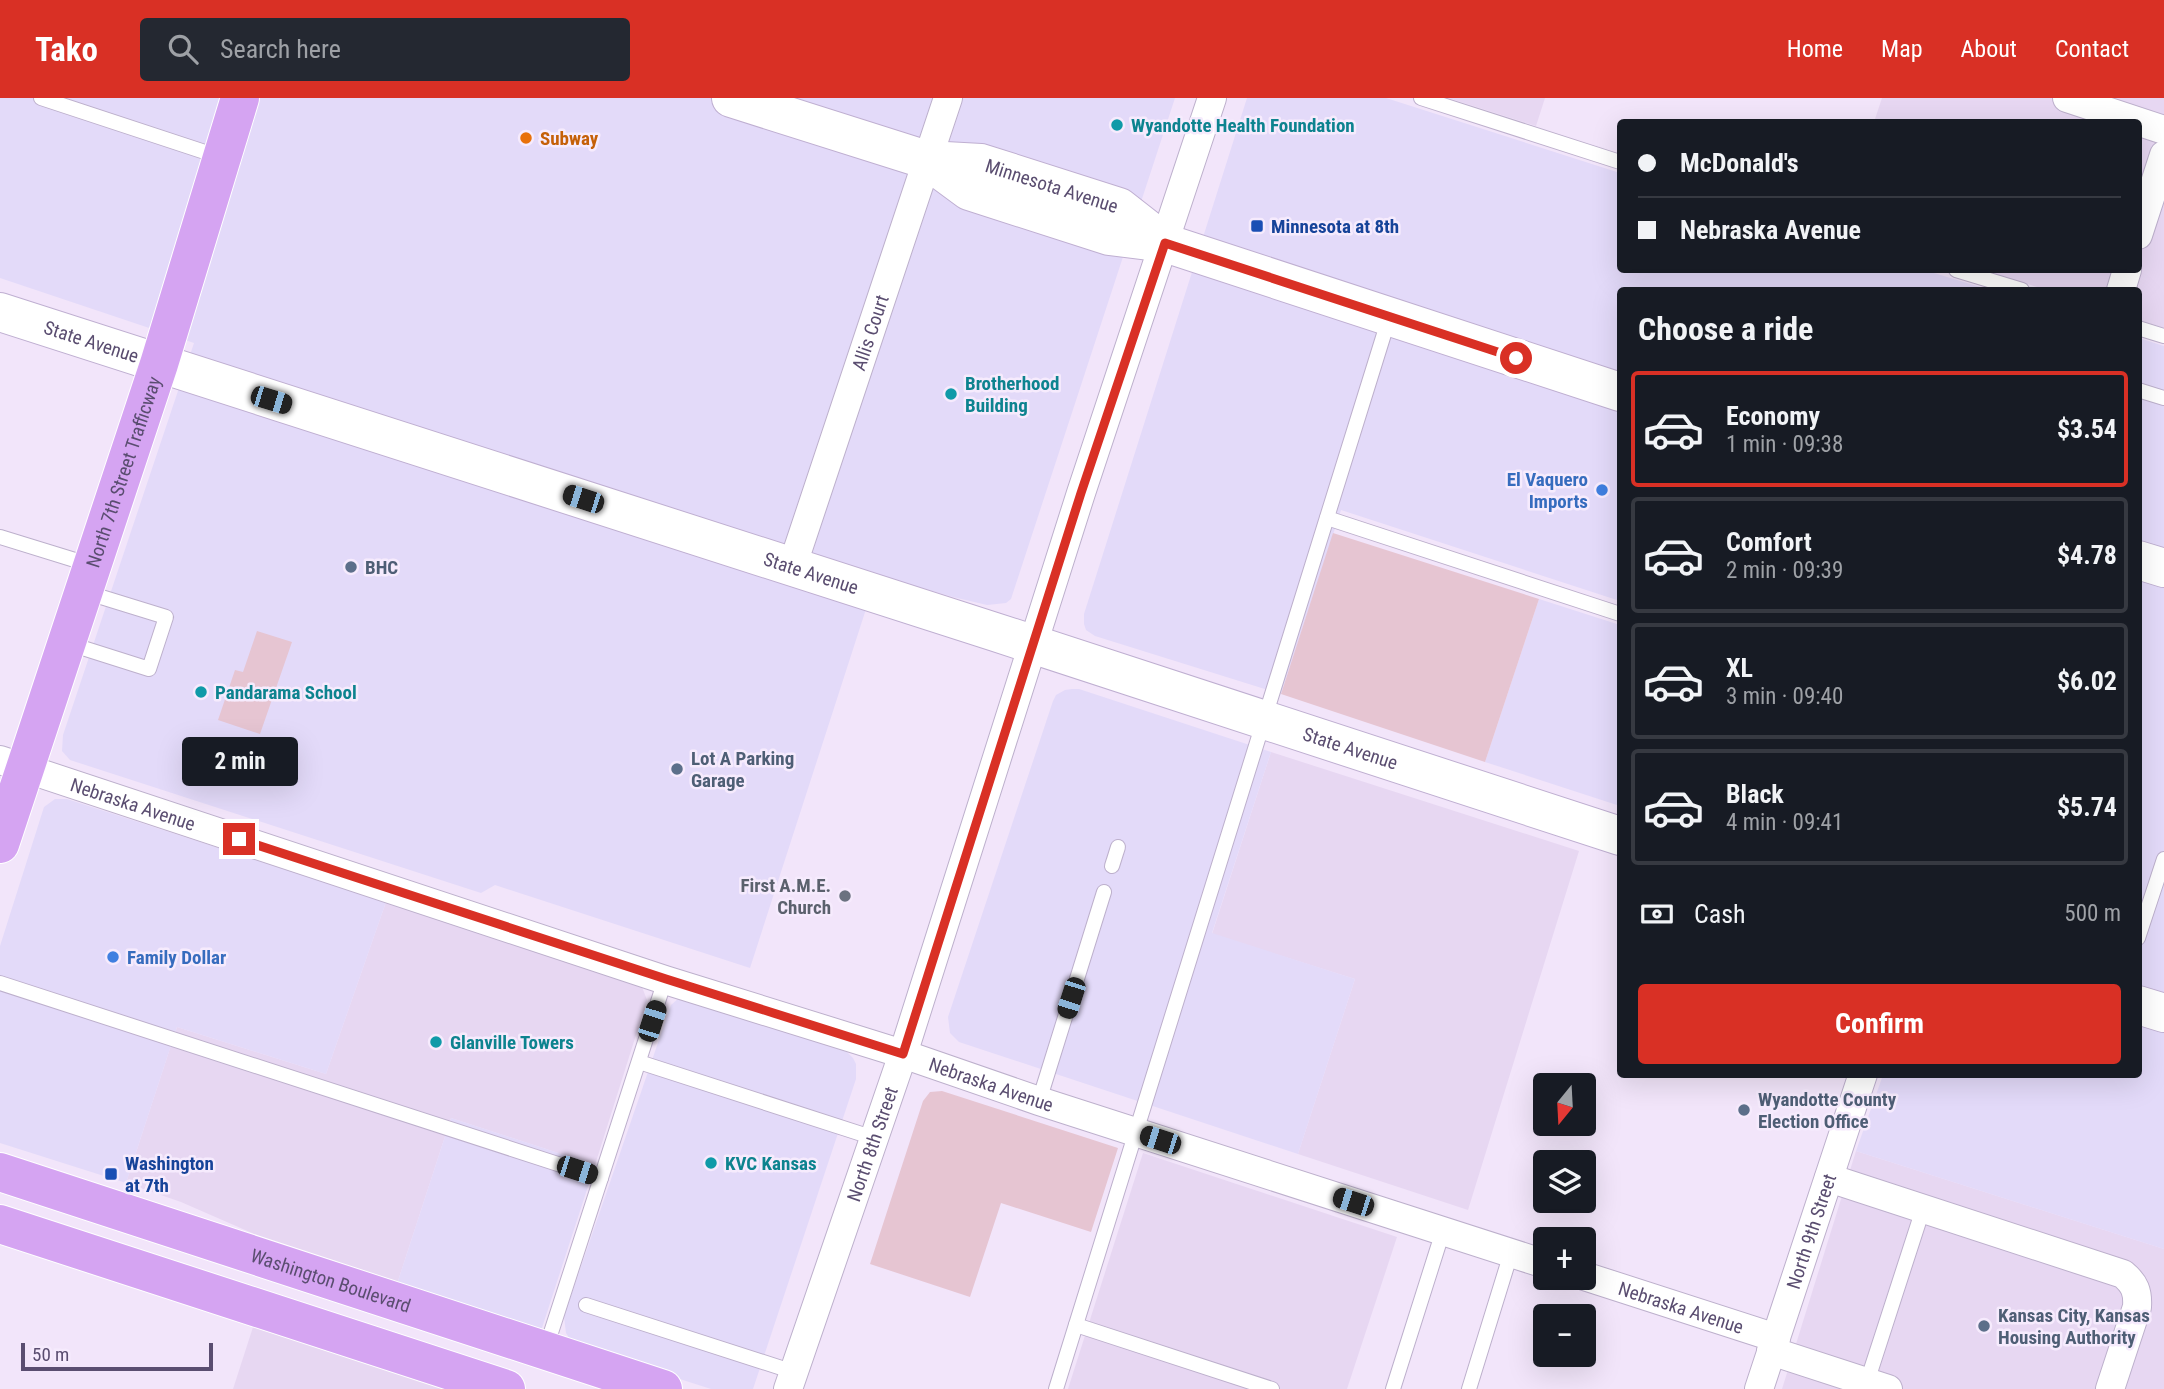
<!DOCTYPE html>
<html lang="en">
<head>
<meta charset="utf-8">
<style>
  :root { --surface:#171b24; --page:#242831; --text:#f1f3f6; --muted:#9ea1a6; --line:#363941; --accent:#d93025 }
  body { margin:0; font-family:"Roboto Condensed",sans-serif; background:var(--page); color:var(--text); height:100vh; display:flex; flex-direction:column; font-size:26px; white-space:nowrap }
  * { box-sizing:border-box; margin:0 }
  p { font-size:23px; color:var(--muted) }
  .icon { flex:none; width:38px; height:38px; fill:none; stroke:currentColor; stroke-width:2; stroke-linecap:round; stroke-linejoin:round }
  .map { position:relative; flex:1; overflow:hidden }
  .details { position:absolute; left:1617px; top:189px; width:525px; height:791px; display:flex; flex-direction:column; background:var(--surface); border-radius:7px; box-shadow:0 7px 28px #0002 }
  .details>* { flex:none }
  .top-card { position:absolute; left:1617px; top:21px; width:525px; height:154px; border-radius:7px; box-shadow:0 7px 28px #0002; display:grid; align-content:center; height:154px; padding:0 21px; background:var(--surface) }
  .needle { width:46px; rotate:198deg }
  .buttons { position:absolute; left:1533px; top:975px; display:grid; gap:14px }
  .buttons a { display:grid; place-items:center; width:63px; height:63px; border-radius:7px; background:var(--surface); box-shadow:0 7px 28px #0002; font-size:35px }
  .scale { position:absolute; left:21px; bottom:18px; width:192px; box-sizing:border-box; padding-left:7px; border:4px solid #5a4d70; border-top:0; font-size:19px; line-height:24px; white-space:nowrap; color:#5a4d70; -webkit-text-stroke:5px #f6ebfd; paint-order:stroke }
  .end { position:absolute; width:32px; height:32px; margin:-16px; border:9px solid #d93025; background:#fff; box-shadow:0 0 0 4px #fff }
  .from { border-radius:50% }
  .bubble { position:absolute; height:49px; border-radius:7px; background:var(--surface); box-shadow:0 7px 28px #0002; font-size:23px; font-weight:700; line-height:49px; text-align:center }
  .car { position:absolute; width:21px; height:42px; margin:-21px -10px; border-radius:9px; box-shadow:0 0 5px 2px #0007; background:linear-gradient(#222 24%,#8ab4d8 0 40%,#222 0 76%,#8ab4d8 0 86%,#222 0) }
  .top-card b { display:flex; align-items:center; gap:24px; height:66px; font-size:26px }
  .top-card b+b { border-top:2px solid var(--line) }
  .top-card i { width:18px; height:18px; background:var(--text) }
  ul { padding:0; list-style:none }
  li { display:flex; align-items:center; gap:21px; height:116px; margin:0 14px 10px; padding:0 7px; border:4px solid var(--line); border-radius:7px }
  li div { flex:1 }
  li b { display:block; font-size:26px }
  li em { font-style:normal; font-weight:700 }
  li.selected { border-color:var(--accent) }
  li>.icon { width:63px; height:63px; stroke-width:1.5 }
  h2 { padding:0 21px; font-size:32px; line-height:84px }
  .pay { display:flex; align-items:center; gap:18px; height:77px; padding:0 21px; font-size:26px }
  .pay p { margin-inline-start:auto }
  .primary-button { display:flex; gap:14px; margin-top:auto; padding:14px 21px }
  .primary-button a { flex:1; height:80px; border-radius:7px; background:var(--accent); color:#fff; font-size:28px; font-weight:700; line-height:80px; text-align:center }
  header { display:flex; align-items:center; gap:42px; box-sizing:border-box; height:98px; padding:0 35px; background:var(--accent); color:#fff }
  header strong { font-size:33px }
  nav { display:flex; gap:38px; margin-inline-start:auto; font-size:24px }
  .search { width:490px; height:63px; background:var(--page); display:flex; align-items:center; gap:18px; box-sizing:border-box; padding:0 24px; border-radius:7px; color:var(--muted); font-size:26px }
  .map>svg:first-child { display:block }
  .residential { fill:#e7d7f2 }
  .commercial { fill:#e3daf9 }
  .green { fill:#e6c5d2 }
  .lines { fill:none; stroke-linecap:round; stroke-linejoin:round }
  .service-casing { stroke:#bdb0cc; stroke-width:16 }
  .minor-casing { stroke:#bdb0cc; stroke-width:30 }
  .secondary-casing { stroke:#bfafd1; stroke-width:40 }
  .primary-casing { stroke:#fff; stroke-width:40 }
  .service { stroke:#fff; stroke-width:14 }
  .minor { stroke:#fff; stroke-width:28 }
  .secondary { stroke:#fff; stroke-width:38 }
  .primary { stroke:#d5a4f2; stroke-width:38 }
  .route { stroke:#d93025; stroke-width:9 }
  .culture-dot { fill:#0f9aa8; stroke:#f6ebfd; stroke-width:2.5 }
  .food-dot { fill:#e8710a; stroke:#f6ebfd; stroke-width:2.5 }
  .transit-dot { fill:#1a4fb4; stroke:#f6ebfd; stroke-width:2.5 }
  .shop-dot { fill:#3f7fe0; stroke:#f6ebfd; stroke-width:2.5 }
  .service-dot { fill:#5c6f8a; stroke:#f6ebfd; stroke-width:2.5 }
  .worship-dot { fill:#6b7280; stroke:#f6ebfd; stroke-width:2.5 }
  .labels { text-anchor:middle; dominant-baseline:central; stroke-width:5; stroke-linejoin:round; paint-order:stroke }
  .culture-label { font-size:19px; font-weight:bold; fill:#0d838f; stroke:#f6ebfd; text-anchor:start }
  .food-label { font-size:19px; font-weight:bold; fill:#c56008; stroke:#f6ebfd; text-anchor:start }
  .street-label { font-size:19px; fill:#5a4d70; stroke:#f6ebfd }
  .transit-label { font-size:19px; font-weight:bold; fill:#164399; stroke:#f6ebfd; text-anchor:start }
  .shop-label { font-size:19px; font-weight:bold; fill:#366cbe; stroke:#f6ebfd; text-anchor:end }
  .service-label { font-size:19px; font-weight:bold; fill:#4e5e75; stroke:#f6ebfd; text-anchor:start }
  .worship-label { font-size:19px; font-weight:bold; fill:#5b616d; stroke:#f6ebfd; text-anchor:end }
</style>
</head>
<body>
<header>
<strong>Tako</strong>
<div class="search"><svg class="icon" aria-label="search" viewBox="0 0 24 24"><circle cx="10" cy="10" r="6"/><path d="M15 15l6 6"/></svg>Search here</div>
<nav><a>Home</a><a>Map</a><a>About</a><a>Contact</a></nav>
</header>
<div class="map">
<svg width="2164" height="1291" viewBox="0 0 2164 1291">
  <rect width="100%" height="100%" fill="#f2e5fa"/>
  <g class="residential">
    <polygon points="1448,0 1545,0 1536,28"/>
    <polygon points="1882,0 2164,0 2164,230 2139,222 2138,192 2047,192 1982,172 2138,172 2138,24 1874,24"/>
    <polygon points="1271,654 1579,753 1468,1112 1298,1056 1355,881 1212,836"/>
    <polygon points="386,804 642,889 647,902 595,1067 451,1020 396,1189 323,1166 181,1104 126,1085 177,929 326,976"/>
    <polygon points="1856,1053 2164,1151 2164,1291 1782,1291"/>
    <polygon points="1143,1055 1397,1139 1347,1291 1068,1291"/>
    <polygon points="254,1226 450,1291 233,1291"/>
  </g>
  <g class="commercial">
    <polygon points="0,0 1175,0 1011,501 1006,505 987,507 953,499 877,477 750,870 495,787 481,795 70,662 62,653 63,637 194,245 0,180"/>
    <polygon points="1247,0 1386,0 1620,75 1620,172 1924,172 1990,192 1620,192 1620,503 1341,412 1281,596 1095,538 1086,532 1084,526 1084,516"/>
    <polygon points="2139,240 2164,248 2164,1151 1856,1053 1883,977 2138,976"/>
    <polygon points="1539,501 1620,527 1620,708 1485,664"/>
    <polygon points="1072,591 1079,591 1271,654 1212,835 1355,881 1298,1056 959,944 950,935 948,919 1053,603 1056,597 1065,592"/>
    <polygon points="55,701 67,701 386,804 326,976 177,929 126,1085 0,1045 0,848 44,709"/>
    <polygon points="679,900 685,900 847,954 853,960 856,966 856,981 753,1291 711,1291 580,1249 571,1243 566,1235 565,1227 564,1218 671,907"/>
    <polygon points="451,1020 595,1067 540,1236 396,1189"/>
  </g>
  <g class="green">
    <polygon points="1333,435 1539,501 1485,664 1281,596"/>
    <polygon points="257,533 292,544 260,636 218,622 235,572 243,574"/>
    <polygon points="942,993 1118,1050 1091,1134 1001,1105 970,1199 870,1166 923,1003 930,994"/>
  </g>
  <g class="lines">
    <defs>
      <g id="service">
        <polyline points="41,0 220,59"/>
        <polyline points="1421,0 1620,64"/>
        <polyline points="1956,172 2022,192"/>
        <polyline points="2138,230 2164,238"/>
        <polyline points="2138,292 2164,300"/>
        <polyline points="1327,420 1620,516"/>
        <polyline points="0,439 91,467"/>
        <polyline points="67,545 149,571 166,519 85,494"/>
        <polyline points="1112,768 1118,749"/>
        <polyline points="2138,840 2164,761"/>
        <polyline points="0,885 601,1080"/>
        <polyline points="639,964 874,1040"/>
        <polyline points="1039,1003 1104,794"/>
        <polyline points="586,1207 794,1274"/>
        <polyline points="1076,1227 1272,1291"/>
        <polyline points="546,1250 665,882"/>
        <polyline points="1867,1284 1923,1111"/>
        <polyline points="1056,1291 1389,220"/>
        <polyline points="1393,1291 1443,1133"/>
        <polyline points="1469,1291 1511,1155"/>
      </g>
      <g id="minor">
        <polyline points="2067,0 2164,32"/>
        <polyline points="2138,137 2164,57"/>
        <polyline points="2121,192 2127,172"/>
        <path id="s1" d="M792,469l156,-469"/>
        <path id="s2" d="M0,662l665,220 238,74 136,47 506,163"/>
        <path d="M1829,1080l294,96c12,10 15,18 14,33l-27,82"/>
        <path id="s3" d="M1584,1178l192,62"/>
        <polyline points="1771,1253 1888,1291"/>
        <path id="s4" d="M788,1291l115,-335 178,-561 131,-395"/>
        <path id="s5" d="M1759,1291l104,-315"/>
      </g>
      <g id="secondary">
        <path id="s6" d="M731,0l196,62 54,3 138,44 46,36"/>
        <polyline points="927,62 969,93 1109,138 1165,145 1620,294"/>
        <path id="s7" d="M0,214l995,320 625,204"/>
        <polyline points="2138,462 2164,470"/>
        <polyline points="2138,907 2164,915"/>
      </g>
      <g id="primary">
        <path id="s8" d="M0,746l159,-480 81,-266"/>
        <path id="s9" d="M0,1074l663,217"/>
        <polyline points="0,1126 506,1291"/>
      </g>
    </defs>
    <use href="#service" class="service-casing"/>
    <use href="#minor" class="minor-casing"/>
    <use href="#secondary" class="secondary-casing"/>
    <use href="#primary" class="primary-casing"/>
    <use href="#service" class="service"/>
    <use href="#minor" class="minor"/>
    <use href="#secondary" class="secondary"/>
    <use href="#primary" class="primary"/>
  </g>
  <g class="lines">
    <polyline class="route" points="239,741 666,881 903,956 1081,395 1165,145 1516,260"/>
  </g>
  <g class="culture-dot">
    <circle cx="1117" cy="27" r="7"/>
    <circle cx="951" cy="296" r="7"/>
    <circle cx="201" cy="594" r="7"/>
    <circle cx="436" cy="944" r="7"/>
    <circle cx="711" cy="1065" r="7"/>
  </g>
  <circle class="food-dot" cx="526" cy="40" r="7"/>
  <g class="transit-dot">
    <rect x="1250" y="121" width="14" height="14" rx="3.5"/>
    <rect x="104" y="1069" width="14" height="14" rx="3.5"/>
  </g>
  <g class="shop-dot">
    <circle cx="1602" cy="392" r="7"/>
    <circle cx="113" cy="859" r="7"/>
  </g>
  <g class="service-dot">
    <circle cx="351" cy="469" r="7"/>
    <circle cx="677" cy="671" r="7"/>
    <circle cx="1744" cy="1012" r="7"/>
    <circle cx="1984" cy="1228" r="7"/>
  </g>
  <circle class="worship-dot" cx="845" cy="798" r="7"/>
  <g class="labels">
    <g class="culture-label">
      <text x="1131" y="27">Wyandotte Health Foundation</text>
      <text x="965" y="285">Brotherhood<tspan x="965" dy="22">Building</tspan></text>
      <text x="215" y="594">Pandarama School</text>
      <text x="450" y="944">Glanville Towers</text>
      <text x="725" y="1065">KVC Kansas</text>
    </g>
    <g class="food-label">
      <text x="540" y="40">Subway</text>
    </g>
    <g class="street-label">
      <text stroke="none"><textPath href="#s6" startOffset="334">Minnesota Avenue</textPath></text>
      <text stroke="none"><textPath href="#s1" startOffset="247">Allis Court</textPath></text>
      <text stroke="none"><textPath href="#s7" startOffset="96">State Avenue</textPath></text>
      <text stroke="none"><textPath href="#s8" startOffset="392">North 7th Street Trafficway</textPath></text>
      <text stroke="none"><textPath href="#s7" startOffset="852">State Avenue</textPath></text>
      <text stroke="none"><textPath href="#s7" startOffset="1419">State Avenue</textPath></text>
      <text stroke="none"><textPath href="#s2" startOffset="140">Nebraska Avenue</textPath></text>
      <text stroke="none"><textPath href="#s2" startOffset="1043">Nebraska Avenue</textPath></text>
      <text stroke="none"><textPath href="#s4" startOffset="259">North 8th Street</textPath></text>
      <text stroke="none"><textPath href="#s5" startOffset="166">North 9th Street</textPath></text>
      <text stroke="none"><textPath href="#s9" startOffset="348">Washington Boulevard</textPath></text>
      <text stroke="none"><textPath href="#s3" startOffset="102">Nebraska Avenue</textPath></text>
    </g>
    <g class="transit-label">
      <text x="1271" y="128">Minnesota at 8th</text>
      <text x="125" y="1065">Washington<tspan x="125" dy="22">at 7th</tspan></text>
    </g>
    <g class="shop-label">
      <text x="1588" y="381">El Vaquero<tspan x="1588" dy="22">Imports</tspan></text>
      <text x="127" y="859" text-anchor="start">Family Dollar</text>
    </g>
    <g class="service-label">
      <text x="365" y="469">BHC</text>
      <text x="691" y="660">Lot A Parking<tspan x="691" dy="22">Garage</tspan></text>
      <text x="1758" y="1001">Wyandotte County<tspan x="1758" dy="22">Election Office</tspan></text>
      <text x="1998" y="1217">Kansas City, Kansas<tspan x="1998" dy="22">Housing Authority</tspan></text>
    </g>
    <g class="worship-label">
      <text x="831" y="787">First A.M.E.<tspan x="831" dy="22">Church</tspan></text>
    </g>
  </g>
</svg>
<div class="buttons">
<a><svg class="needle" viewBox="-14 -14 28 28"><path d="M0-13l5 13h-10z" fill="#e53935"/><path d="M0 13l5-13h-10z" fill="#9ea1a6"/></svg></a>
<a><svg class="icon" aria-label="layers" viewBox="0 0 24 24"><path d="M12 4l9 5-9 5-9-5zM3 14l9 5 9-5"/></svg></a>
<a>+</a>
<a>−</a>
</div>
<div class="scale">50 m</div>
<i class="end from" style="left:1516px;top:260px"></i>
<i class="end" style="left:239px;top:741px"></i>
<div class="bubble" style="left:182px;top:639px;width:116px">2 min</div>
<i class="car" style="left:271px;top:302px;rotate:107deg"></i>
<i class="car" style="left:583px;top:401px;rotate:288deg"></i>
<i class="car" style="left:1071px;top:900px;rotate:198deg"></i>
<i class="car" style="left:652px;top:923px;rotate:18deg"></i>
<i class="car" style="left:1160px;top:1042px;rotate:288deg"></i>
<i class="car" style="left:577px;top:1072px;rotate:108deg"></i>
<i class="car" style="left:1353px;top:1104px;rotate:288deg"></i>
<div class="top-card">
<b><i class="from"></i>McDonald's</b>
<b><i></i>Nebraska Avenue</b>
</div>
<section class="details">
<h2>Choose a ride</h2>
<ul>
<li class="selected"><svg class="icon" aria-label="car" viewBox="0 0 24 24"><path d="M5 17H2v-5l4-1 3-4h7l3 4 3 1v5h-3M9 17h6M6 11h13"/><circle cx="7" cy="17" r="2"/><circle cx="17" cy="17" r="2"/></svg><div><b>Economy</b><p>1 min · 09:38</p></div><em>$3.54</em></li>
<li><svg class="icon" aria-label="car" viewBox="0 0 24 24"><path d="M5 17H2v-5l4-1 3-4h7l3 4 3 1v5h-3M9 17h6M6 11h13"/><circle cx="7" cy="17" r="2"/><circle cx="17" cy="17" r="2"/></svg><div><b>Comfort</b><p>2 min · 09:39</p></div><em>$4.78</em></li>
<li><svg class="icon" aria-label="car" viewBox="0 0 24 24"><path d="M5 17H2v-5l4-1 3-4h7l3 4 3 1v5h-3M9 17h6M6 11h13"/><circle cx="7" cy="17" r="2"/><circle cx="17" cy="17" r="2"/></svg><div><b>XL</b><p>3 min · 09:40</p></div><em>$6.02</em></li>
<li><svg class="icon" aria-label="car" viewBox="0 0 24 24"><path d="M5 17H2v-5l4-1 3-4h7l3 4 3 1v5h-3M9 17h6M6 11h13"/><circle cx="7" cy="17" r="2"/><circle cx="17" cy="17" r="2"/></svg><div><b>Black</b><p>4 min · 09:41</p></div><em>$5.74</em></li>
</ul>
<div class="pay"><svg class="icon" aria-label="cash" viewBox="0 0 24 24"><path d="M3 7h18v10H3z"/><circle cx="12" cy="12" r="2"/></svg>Cash<p>500 m</p></div>
<div class="primary-button"><a>Confirm</a></div>
</section>
</div>
</body>
</html>
